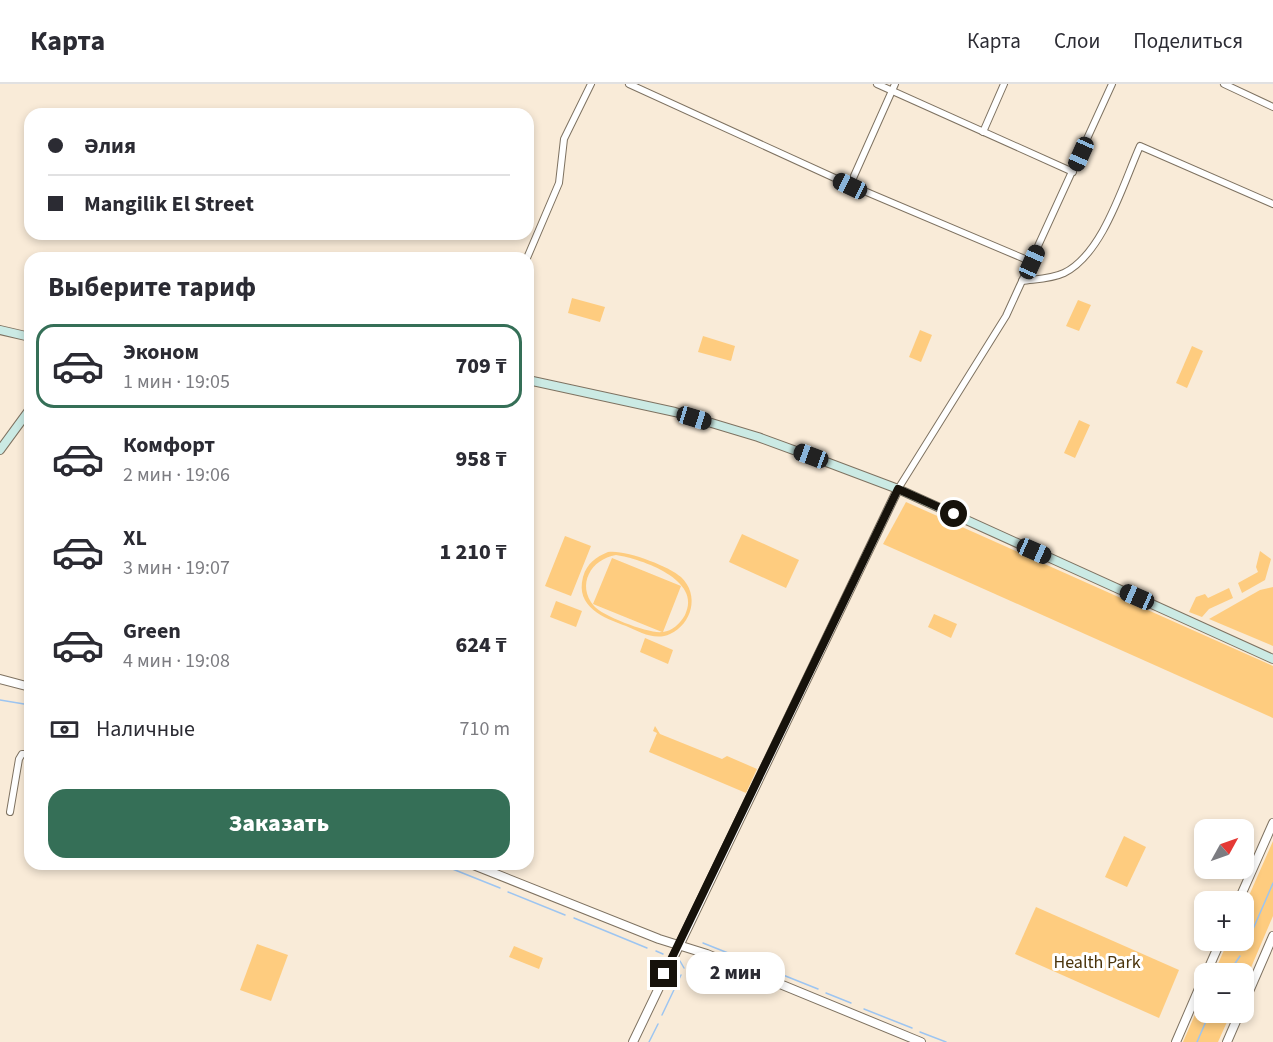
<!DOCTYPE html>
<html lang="ru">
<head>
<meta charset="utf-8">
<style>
  :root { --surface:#fff; --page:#f7f7f7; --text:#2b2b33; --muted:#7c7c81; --line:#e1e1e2; --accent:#356f57 }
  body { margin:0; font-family:"Source Sans 3",sans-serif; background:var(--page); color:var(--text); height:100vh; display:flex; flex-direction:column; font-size:22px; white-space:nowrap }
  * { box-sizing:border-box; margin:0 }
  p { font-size:20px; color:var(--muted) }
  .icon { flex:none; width:33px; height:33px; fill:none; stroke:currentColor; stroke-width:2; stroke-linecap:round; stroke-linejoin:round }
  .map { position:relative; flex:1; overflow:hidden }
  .details { position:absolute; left:24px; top:168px; width:510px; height:618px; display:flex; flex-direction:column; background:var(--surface); border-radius:18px; box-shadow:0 3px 9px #0003 }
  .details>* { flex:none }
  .guide { position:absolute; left:24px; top:24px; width:510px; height:132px; border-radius:18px; box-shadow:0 3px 9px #0003; display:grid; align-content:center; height:132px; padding:0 24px; background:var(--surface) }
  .needle { width:39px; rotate:50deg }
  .controls { position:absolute; left:1194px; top:735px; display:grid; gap:12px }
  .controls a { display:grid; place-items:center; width:60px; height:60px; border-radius:12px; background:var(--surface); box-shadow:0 3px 9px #0003; font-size:30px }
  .end { position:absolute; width:27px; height:27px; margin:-14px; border:8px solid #16120b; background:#fff; box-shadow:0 0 0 3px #fff }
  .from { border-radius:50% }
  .bubble { position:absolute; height:42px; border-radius:18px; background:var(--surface); box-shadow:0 3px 9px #0003; font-size:20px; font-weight:800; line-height:42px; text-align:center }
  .car { position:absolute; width:18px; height:36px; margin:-18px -9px; border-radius:8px; box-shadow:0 0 4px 2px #0007; background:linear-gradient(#222 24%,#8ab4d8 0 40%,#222 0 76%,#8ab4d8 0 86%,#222 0) }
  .guide b { display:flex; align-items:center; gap:21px; height:57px; font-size:22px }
  .guide b+b { border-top:2px solid var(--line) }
  .guide i { width:15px; height:15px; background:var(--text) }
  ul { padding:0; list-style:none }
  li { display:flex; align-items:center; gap:18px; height:84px; margin:0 12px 9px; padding:0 12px; border:3px solid transparent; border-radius:18px }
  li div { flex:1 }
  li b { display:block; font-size:22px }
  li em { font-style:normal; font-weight:800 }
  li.selected { border-color:var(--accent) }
  li>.icon { width:54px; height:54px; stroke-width:1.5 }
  h2 { padding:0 24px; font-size:27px; line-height:72px }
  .pay { display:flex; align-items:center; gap:15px; height:66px; padding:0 24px; font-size:22px }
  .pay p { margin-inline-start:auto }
  .primary-button { display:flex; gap:12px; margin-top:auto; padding:12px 24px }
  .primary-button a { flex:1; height:69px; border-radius:18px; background:var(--accent); color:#fff; font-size:24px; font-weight:800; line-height:69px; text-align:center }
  header { display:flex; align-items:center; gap:36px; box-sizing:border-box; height:84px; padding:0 30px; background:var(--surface); border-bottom:2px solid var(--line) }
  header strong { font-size:28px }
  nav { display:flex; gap:33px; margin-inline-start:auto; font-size:21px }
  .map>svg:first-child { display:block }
  .green { fill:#fecc7f; fill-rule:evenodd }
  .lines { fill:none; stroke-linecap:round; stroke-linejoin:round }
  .stream { stroke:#9dc5f1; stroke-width:1.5 }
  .minor-casing { stroke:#7e7261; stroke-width:8 }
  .tertiary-casing { stroke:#7e7261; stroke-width:10 }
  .secondary-casing { stroke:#7e7261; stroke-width:10 }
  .minor { stroke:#fff; stroke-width:6 }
  .tertiary { stroke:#fff; stroke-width:8 }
  .secondary { stroke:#cbeae4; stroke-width:8 }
  .route { stroke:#16120b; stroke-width:8 }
  .labels { text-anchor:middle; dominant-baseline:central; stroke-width:6; stroke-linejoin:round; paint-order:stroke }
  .park-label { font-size:18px; fill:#4a340c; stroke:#fff }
</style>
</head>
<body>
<header>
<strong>Карта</strong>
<nav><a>Карта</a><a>Слои</a><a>Поделиться</a></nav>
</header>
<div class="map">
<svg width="1273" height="958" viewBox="0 0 1273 958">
  <rect width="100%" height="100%" fill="#f9ebd8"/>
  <g class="green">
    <polygon points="572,214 605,223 600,238 568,229"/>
    <polygon points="1078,216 1091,221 1079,247 1066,242"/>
    <polygon points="920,246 932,251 921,278 909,273"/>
    <polygon points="703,252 735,262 731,277 698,268"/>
    <polygon points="1192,262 1203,267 1187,304 1176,299"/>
    <polygon points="1079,336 1090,341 1075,374 1064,369"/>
    <polygon points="906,418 1273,582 1273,634 883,460"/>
    <polygon points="742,450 799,476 786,504 729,478"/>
    <polygon points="565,452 591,462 571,512 545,502"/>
    <polygon points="1260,467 1271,475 1265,496 1242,509 1238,499 1258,488 1256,483"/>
    <path d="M608,468c16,-3 61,14 73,25 19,18 11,47 -11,57 -15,7 -30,-2 -44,-8 -22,-8 -51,-19 -43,-49 4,-14 13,-20 25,-25zM616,471c26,4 87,25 69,60 -5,9 -13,16 -22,17l18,-46 -69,-28 -19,46 69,28c-12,2 -60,-16 -68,-26 -18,-21 -3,-47 22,-51z"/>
    <polygon points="1273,503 1273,562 1209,535 1260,506"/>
    <polygon points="1229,504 1233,514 1209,525 1202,533 1189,528 1196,513 1205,510 1208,514"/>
    <polygon points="556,517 582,527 576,543 550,533"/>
    <polygon points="934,530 957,540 951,554 928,543"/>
    <polygon points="645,554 673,566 668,580 640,568"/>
    <polygon points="655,642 660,650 722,675 727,672 757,685 746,709 649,668 657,649 653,647"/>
    <polygon points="1124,752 1146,763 1127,803 1105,793"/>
    <polygon points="1273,757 1273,832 1244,900 1244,890 1214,889 1228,857 1244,856 1244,823"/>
    <polygon points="1036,823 1179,886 1159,934 1015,870"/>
    <polygon points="257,860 288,871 271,917 240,906"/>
    <polygon points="514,862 543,874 539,885 509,873"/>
    <polygon points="1204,910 1204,928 1231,929 1218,958 1183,958"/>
  </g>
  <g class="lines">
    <g class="stream">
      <polyline points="0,616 30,621"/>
      <polyline points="440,780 500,804"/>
      <polyline points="508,808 565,831"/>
      <polyline points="574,834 647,864"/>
      <polyline points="703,859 818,905"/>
      <polyline points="1244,866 1273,799"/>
      <polyline points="656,867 663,870"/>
      <polyline points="680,877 684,884"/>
      <polyline points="1228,890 1240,872"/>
      <polyline points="826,909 851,919"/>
      <polyline points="864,925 912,944"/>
      <polyline points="662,931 681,891"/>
      <polyline points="920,948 946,958"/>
      <polyline points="649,958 658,940"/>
      <polyline points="1197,958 1210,928"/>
    </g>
    <defs>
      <g id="minor">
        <polyline points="629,0 850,101 1032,178"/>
        <polyline points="877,0 1073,88"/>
        <polyline points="1224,0 1273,23"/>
        <polyline points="983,48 1004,0"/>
        <polyline points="850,101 895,0"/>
        <polyline points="527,174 559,99 564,55 591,0"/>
        <path d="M1022,197c14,-2 29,-2 42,-8 39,-19 59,-89 76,-127l133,58"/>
        <polyline points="898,405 1006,232 1112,0"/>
        <polyline points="10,728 19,675 22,670 30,670"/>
      </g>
      <g id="tertiary">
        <polyline points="0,595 30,603"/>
        <polyline points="471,780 659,855 707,870 921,958"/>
        <polyline points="1238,818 1273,739"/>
        <polyline points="1206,890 1221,856"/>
        <polyline points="1244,919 1273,852"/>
        <polyline points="633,958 898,405"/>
        <polyline points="1176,958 1204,893"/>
        <polyline points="1227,958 1240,928"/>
      </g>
      <g id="secondary">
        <polyline points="0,246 30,253"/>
        <polyline points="528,296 675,328 758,353 829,379 898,405 1273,575"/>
        <polyline points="0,366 30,325"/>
      </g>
    </defs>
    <use href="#minor" class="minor-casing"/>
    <use href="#tertiary" class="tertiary-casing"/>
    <use href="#secondary" class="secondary-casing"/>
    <use href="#minor" class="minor"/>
    <use href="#tertiary" class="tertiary"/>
    <use href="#secondary" class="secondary"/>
  </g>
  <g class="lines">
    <polyline class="route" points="664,890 898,405 954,430"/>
  </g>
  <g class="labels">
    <g class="park-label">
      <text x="1097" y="878">Health Park</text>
    </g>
  </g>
</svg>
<div class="controls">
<a><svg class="needle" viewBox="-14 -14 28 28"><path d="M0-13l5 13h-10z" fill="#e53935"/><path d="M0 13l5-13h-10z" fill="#7c7c81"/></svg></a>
<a>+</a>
<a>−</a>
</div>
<i class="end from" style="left:954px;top:430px"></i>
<i class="end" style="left:664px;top:890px"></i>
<div class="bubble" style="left:686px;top:868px;width:99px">2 мин</div>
<i class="car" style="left:1081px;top:70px;rotate:204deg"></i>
<i class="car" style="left:850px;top:102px;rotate:295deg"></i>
<i class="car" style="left:1032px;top:178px;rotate:24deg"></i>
<i class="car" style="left:694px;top:334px;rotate:107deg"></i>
<i class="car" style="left:811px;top:372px;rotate:290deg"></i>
<i class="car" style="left:1034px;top:467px;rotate:114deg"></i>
<i class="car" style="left:1137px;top:513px;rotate:294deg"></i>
<div class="guide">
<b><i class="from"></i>Әлия</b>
<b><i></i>Mangilik El Street</b>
</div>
<section class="details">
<h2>Выберите тариф</h2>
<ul>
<li class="selected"><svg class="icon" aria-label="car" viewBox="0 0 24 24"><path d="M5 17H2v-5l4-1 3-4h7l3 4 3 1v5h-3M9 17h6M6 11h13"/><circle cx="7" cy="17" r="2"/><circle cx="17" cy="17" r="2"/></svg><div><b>Эконом</b><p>1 мин · 19:05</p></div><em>709 ₸</em></li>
<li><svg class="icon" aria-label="car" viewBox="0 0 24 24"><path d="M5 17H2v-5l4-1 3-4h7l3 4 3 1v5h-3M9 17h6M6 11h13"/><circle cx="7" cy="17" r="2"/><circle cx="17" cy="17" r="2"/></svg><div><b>Комфорт</b><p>2 мин · 19:06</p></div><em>958 ₸</em></li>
<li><svg class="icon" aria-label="car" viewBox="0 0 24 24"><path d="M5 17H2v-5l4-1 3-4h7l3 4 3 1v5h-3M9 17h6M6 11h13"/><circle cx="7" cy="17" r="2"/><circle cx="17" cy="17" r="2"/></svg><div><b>XL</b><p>3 мин · 19:07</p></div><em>1 210 ₸</em></li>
<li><svg class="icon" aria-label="car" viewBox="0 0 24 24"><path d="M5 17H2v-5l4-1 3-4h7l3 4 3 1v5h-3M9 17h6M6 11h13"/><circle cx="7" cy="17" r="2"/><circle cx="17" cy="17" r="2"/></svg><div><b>Green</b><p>4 мин · 19:08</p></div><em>624 ₸</em></li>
</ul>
<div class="pay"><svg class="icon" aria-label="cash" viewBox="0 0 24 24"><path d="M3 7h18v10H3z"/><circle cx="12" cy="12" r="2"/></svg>Наличные<p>710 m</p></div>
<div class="primary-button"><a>Заказать</a></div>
</section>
</div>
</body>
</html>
